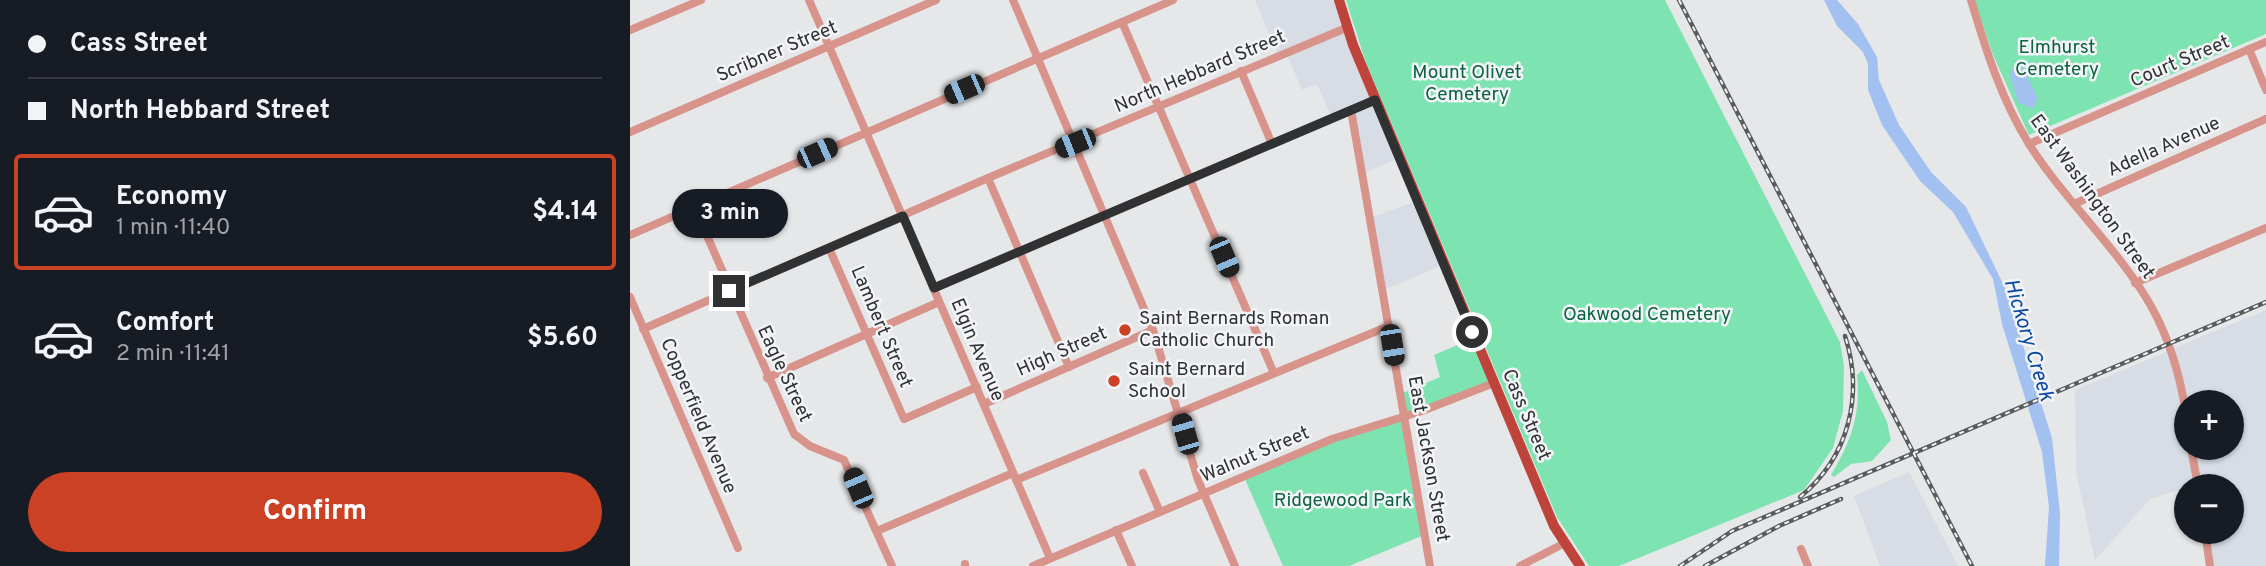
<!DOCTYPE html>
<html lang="en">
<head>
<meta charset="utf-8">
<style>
  :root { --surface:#171b24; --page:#242831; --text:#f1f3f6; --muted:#9ea1a6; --line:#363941; --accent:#cb4123 }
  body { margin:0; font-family:Overpass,sans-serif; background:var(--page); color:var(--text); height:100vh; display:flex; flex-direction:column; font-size:26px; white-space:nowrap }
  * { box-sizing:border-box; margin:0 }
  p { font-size:23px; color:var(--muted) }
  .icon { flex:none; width:38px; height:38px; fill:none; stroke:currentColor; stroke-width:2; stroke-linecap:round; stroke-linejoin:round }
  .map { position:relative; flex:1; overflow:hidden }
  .sheet { display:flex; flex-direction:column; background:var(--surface); width:630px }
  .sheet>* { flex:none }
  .top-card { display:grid; align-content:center; height:154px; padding:0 28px; background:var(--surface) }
  .fabs { position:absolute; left:1544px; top:390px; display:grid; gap:14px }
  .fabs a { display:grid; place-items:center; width:70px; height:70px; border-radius:50%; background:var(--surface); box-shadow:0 2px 5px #0004; font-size:35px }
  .end { position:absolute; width:32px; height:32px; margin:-16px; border:9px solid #303132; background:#fff; box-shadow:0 0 0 4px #fff }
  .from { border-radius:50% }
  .bubble { position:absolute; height:49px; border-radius:24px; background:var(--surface); box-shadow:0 2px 5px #0004; font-size:23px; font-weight:700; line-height:49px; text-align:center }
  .car { position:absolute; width:21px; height:42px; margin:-21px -10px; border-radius:9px; box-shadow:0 0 5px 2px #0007; background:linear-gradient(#222 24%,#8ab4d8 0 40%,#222 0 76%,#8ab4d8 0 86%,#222 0) }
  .top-card b { display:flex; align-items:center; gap:24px; height:66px; font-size:26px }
  .top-card b+b { border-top:2px solid var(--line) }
  .top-card i { width:18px; height:18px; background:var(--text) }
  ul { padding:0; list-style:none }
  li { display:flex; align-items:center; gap:21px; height:116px; margin:0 14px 10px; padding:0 14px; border:4px solid transparent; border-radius:7px }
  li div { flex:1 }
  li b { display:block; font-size:26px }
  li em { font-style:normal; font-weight:700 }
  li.on { border-color:var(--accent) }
  li>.icon { width:63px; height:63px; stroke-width:1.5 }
  .action { display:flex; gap:14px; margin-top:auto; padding:14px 28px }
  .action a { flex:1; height:80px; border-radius:42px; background:var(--accent); color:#fff; font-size:28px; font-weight:700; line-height:80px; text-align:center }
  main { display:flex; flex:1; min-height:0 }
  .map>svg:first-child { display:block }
  .built { fill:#d7dce5 }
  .green { fill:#7de4b1 }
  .water { fill:#a2c1f1 }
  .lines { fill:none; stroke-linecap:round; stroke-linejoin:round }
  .minor { stroke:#d8938b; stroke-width:8 }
  .major { stroke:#be433b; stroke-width:10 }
  .rail-casing { stroke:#5a5b5c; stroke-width:4.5 }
  .rail { stroke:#f3f4f7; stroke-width:2; stroke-dasharray:5; stroke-linecap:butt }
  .route { stroke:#303132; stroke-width:9 }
  .poi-dot { fill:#cb4123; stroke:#f3f4f7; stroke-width:2.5 }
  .labels { text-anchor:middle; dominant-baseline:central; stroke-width:5; stroke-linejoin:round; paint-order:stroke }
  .park-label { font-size:19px; fill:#0c6342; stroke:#f3f4f7 }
  .street-label { font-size:19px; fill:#303132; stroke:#f3f4f7 }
  .poi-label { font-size:19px; fill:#303132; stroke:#f3f4f7; text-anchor:start }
  .water-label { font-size:21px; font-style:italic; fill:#0b49a3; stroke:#f3f4f7 }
</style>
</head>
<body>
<main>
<section class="sheet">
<div class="top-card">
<b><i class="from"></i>Cass Street</b>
<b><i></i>North Hebbard Street</b>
</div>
<ul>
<li class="on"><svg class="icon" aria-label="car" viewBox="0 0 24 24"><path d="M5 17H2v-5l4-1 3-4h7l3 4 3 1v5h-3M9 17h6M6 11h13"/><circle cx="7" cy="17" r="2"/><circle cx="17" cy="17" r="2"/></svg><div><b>Economy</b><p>1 min · 11:40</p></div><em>$4.14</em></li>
<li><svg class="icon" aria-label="car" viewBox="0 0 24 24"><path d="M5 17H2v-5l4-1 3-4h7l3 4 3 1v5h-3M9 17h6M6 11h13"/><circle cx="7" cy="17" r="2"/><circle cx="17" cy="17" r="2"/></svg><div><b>Comfort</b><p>2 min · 11:41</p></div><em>$5.60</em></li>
</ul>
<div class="action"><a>Confirm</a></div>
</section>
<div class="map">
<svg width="1636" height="566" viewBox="0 0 1636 566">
  <rect width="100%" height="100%" fill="#e5e7e9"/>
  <g class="built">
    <polygon points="625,0 708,0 769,158 732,174 721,110 701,117 687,84 672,90 656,52 648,55"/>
    <polygon points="787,201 813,265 753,290 740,218"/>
    <polygon points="1636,310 1636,566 1583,566 1577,532 1601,532 1601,486 1571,486 1564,448 1601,448 1601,402 1556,402 1542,349"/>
    <polygon points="1539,351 1551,392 1556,448 1560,448 1566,485 1520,499 1465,560 1446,471 1445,390"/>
    <polygon points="1279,472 1328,566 1250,566 1224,496"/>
  </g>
  <g class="green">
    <polygon points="716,0 1035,0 1210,342 1214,366 1213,411 1203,448 1174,490 989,566 959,566 927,517 735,60"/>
    <polygon points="1344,0 1636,0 1636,34 1399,135 1364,57"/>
    <polygon points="844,338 863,383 774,416 771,394 810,377 804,355"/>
    <path d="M1232,370l25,52 4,18 -19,21 -21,3 -17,13 -3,-2c20,-33 30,-61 26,-100z"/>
    <polygon points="773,417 794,535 719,566 653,566 614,477 701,439"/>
  </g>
  <g class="water">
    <polygon points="1194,0 1207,0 1228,24 1247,57 1249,80 1269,125 1301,172 1336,207 1375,288 1422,438 1430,513 1429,566 1415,566 1419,507 1412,452 1372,324 1363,279 1323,212 1290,181 1252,125 1238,90 1238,64 1233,52 1207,26"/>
    <polygon points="1388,65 1392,67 1408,98 1403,109 1388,102 1380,76 1383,67"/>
  </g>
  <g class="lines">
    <g class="minor">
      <polyline points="179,0 420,558"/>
      <polyline points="383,0 523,330 568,480 605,566"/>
      <path d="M1341,0c15,50 30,99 58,144 36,57 89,104 122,162 19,34 29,69 35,107"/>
      <polyline points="492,22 643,371"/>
      <polyline points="0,30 71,0"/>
      <polyline points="1619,49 1636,90"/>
      <polyline points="611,71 642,144"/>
      <polyline points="721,110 800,566"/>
      <polyline points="0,132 306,0"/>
      <polyline points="1399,144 1636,42"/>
      <polyline points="358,178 439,367"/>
      <polyline points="1444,204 1636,119"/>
      <polyline points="64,206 164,434 180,446 214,460 262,566"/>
      <polyline points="0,235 543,0"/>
      <polyline points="199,248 274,419 347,387"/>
      <polyline points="1505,283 1636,228"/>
      <polyline points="304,288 745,100"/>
      <polyline points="0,297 108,548"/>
      <polyline points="13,329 358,178 716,28"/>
      <polyline points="137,378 309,302"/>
      <polyline points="354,404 523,330"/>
      <polyline points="1561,448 1568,486"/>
      <polyline points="513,473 530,512"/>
      <polyline points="386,480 759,326"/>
      <polyline points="486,530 502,566"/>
      <polyline points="247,531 383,473"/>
      <polyline points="1575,532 1580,566"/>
      <polyline points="1171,549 1178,566"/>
      <polyline points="335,564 335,566"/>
      <polyline points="403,566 702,439 792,411 864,383"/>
      <polyline points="890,566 933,544"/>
    </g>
    <polyline class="major" points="709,0 723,45 924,526 950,566"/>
    <defs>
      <g id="rail">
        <polyline points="1049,0 1342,566"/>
        <path d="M1170,497c49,-40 64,-102 45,-161"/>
        <polyline points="1050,566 1102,531 1636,302"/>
        <polyline points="1075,566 1149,526 1211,499"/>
      </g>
    </defs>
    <use href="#rail" class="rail-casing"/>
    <use href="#rail" class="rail"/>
  </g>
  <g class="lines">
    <polyline class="route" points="99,291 273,216 304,288 745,100 842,332"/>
  </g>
  <g class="poi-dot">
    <circle cx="495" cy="330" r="7"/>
    <circle cx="484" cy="381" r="7"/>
  </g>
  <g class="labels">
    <g class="park-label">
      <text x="1427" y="48">Elmhurst<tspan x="1427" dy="22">Cemetery</tspan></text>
      <text x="837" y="73">Mount Olivet<tspan x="837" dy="22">Cemetery</tspan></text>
      <text x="1017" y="315">Oakwood Cemetery</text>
      <text x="713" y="501">Ridgewood Park</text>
    </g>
    <g class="street-label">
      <text transform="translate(147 52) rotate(-23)">Scribner Street</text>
      <text transform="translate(1550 62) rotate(-23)">Court Street</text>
      <text transform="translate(570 72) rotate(-23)">North Hebbard Street</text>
      <text transform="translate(1534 147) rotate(-24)">Adella Avenue</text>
      <text transform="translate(1462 197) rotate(54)">East Washington Street</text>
      <text transform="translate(251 327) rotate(67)">Lambert Street</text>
      <text transform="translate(347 350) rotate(67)">Elgin Avenue</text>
      <text transform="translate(432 352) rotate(-24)">High Street</text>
      <text transform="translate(154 374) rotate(65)">Eagle Street</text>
      <text transform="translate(896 415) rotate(67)">Cass Street</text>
      <text transform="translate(68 416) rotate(67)">Copperfield Avenue</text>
      <text transform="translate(625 455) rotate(-23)">Walnut Street</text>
      <text transform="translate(798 459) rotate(80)">East Jackson Street</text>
    </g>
    <g class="poi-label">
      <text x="509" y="319">Saint Bernards Roman<tspan x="509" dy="22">Catholic Church</tspan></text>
      <text x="498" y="370">Saint Bernard<tspan x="498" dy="22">School</tspan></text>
    </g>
    <g class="water-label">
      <text transform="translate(1398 340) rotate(73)">Hickory Creek</text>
    </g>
  </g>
</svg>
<div class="fabs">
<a>+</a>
<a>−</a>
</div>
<i class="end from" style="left:842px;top:332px"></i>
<i class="end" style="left:99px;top:291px"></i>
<div class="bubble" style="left:42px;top:189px;width:116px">3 min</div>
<i class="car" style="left:334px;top:89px;rotate:247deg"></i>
<i class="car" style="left:445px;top:143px;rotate:248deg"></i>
<i class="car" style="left:187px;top:153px;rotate:66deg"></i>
<i class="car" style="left:594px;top:257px;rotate:157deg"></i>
<i class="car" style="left:762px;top:345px;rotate:171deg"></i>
<i class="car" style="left:555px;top:434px;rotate:344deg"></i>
<i class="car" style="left:228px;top:488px;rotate:337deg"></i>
</div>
</main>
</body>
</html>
